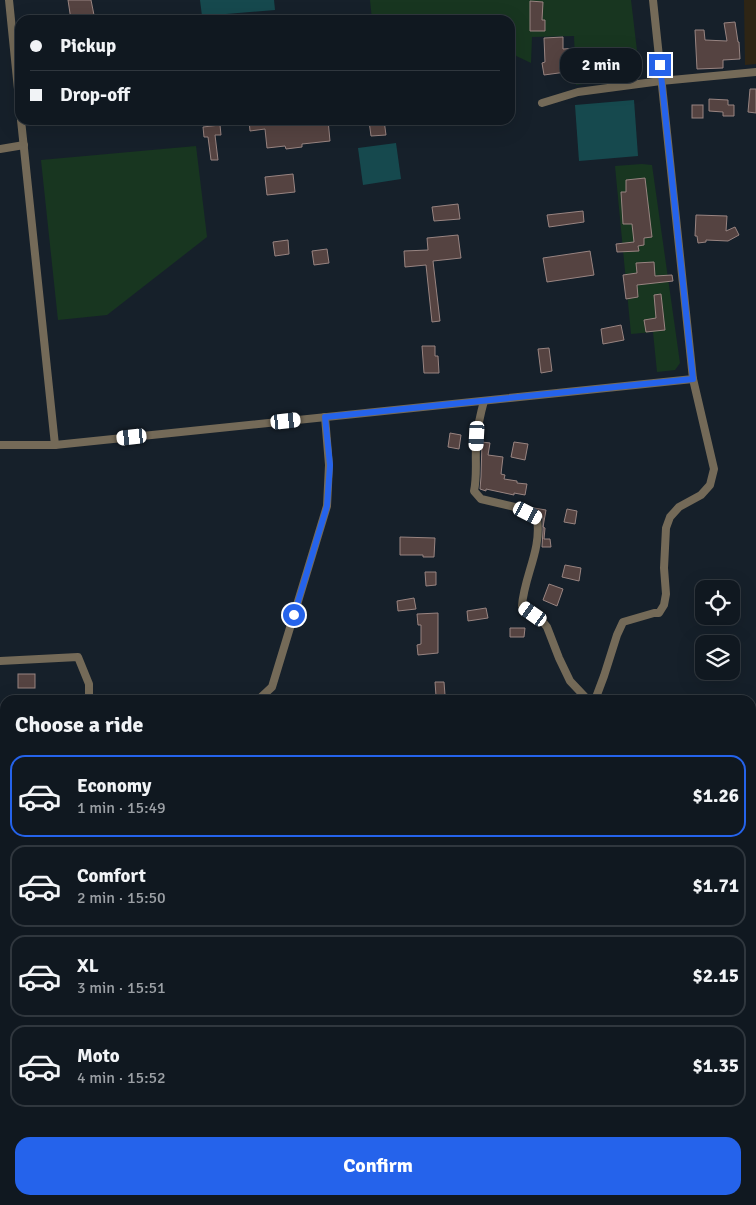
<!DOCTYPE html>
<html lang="en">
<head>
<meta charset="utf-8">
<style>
  :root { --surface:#101820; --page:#1e252d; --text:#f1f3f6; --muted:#9ca0a5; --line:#30373e; --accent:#2563eb }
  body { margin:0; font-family:Signika,sans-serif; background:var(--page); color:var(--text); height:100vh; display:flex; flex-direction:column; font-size:19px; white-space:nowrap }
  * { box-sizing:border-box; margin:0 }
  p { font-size:16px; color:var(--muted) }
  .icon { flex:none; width:28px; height:28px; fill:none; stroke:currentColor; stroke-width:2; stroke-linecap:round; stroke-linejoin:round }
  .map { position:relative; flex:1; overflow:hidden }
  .sheet { position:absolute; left:0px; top:695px; width:756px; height:510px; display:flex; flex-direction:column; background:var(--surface); border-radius:15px 15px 0 0; box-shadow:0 5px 20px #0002,0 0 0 1px var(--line) }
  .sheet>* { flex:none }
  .top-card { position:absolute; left:15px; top:15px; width:500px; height:110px; border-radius:15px; box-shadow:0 5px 20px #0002,0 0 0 1px var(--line); display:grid; align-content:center; height:110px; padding:0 15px; background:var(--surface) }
  .fabs { position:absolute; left:695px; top:580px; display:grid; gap:10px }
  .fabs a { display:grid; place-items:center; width:45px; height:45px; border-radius:10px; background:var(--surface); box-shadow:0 5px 20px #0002,0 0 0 1px var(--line); font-size:25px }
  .end { position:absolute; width:22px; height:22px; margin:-11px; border:6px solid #2563eb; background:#fff; box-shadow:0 0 0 2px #fff }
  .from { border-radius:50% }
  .bubble { position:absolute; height:35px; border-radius:15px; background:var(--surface); box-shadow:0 5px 20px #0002,0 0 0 1px var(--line); font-size:16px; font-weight:700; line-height:35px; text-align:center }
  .car { position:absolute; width:15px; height:30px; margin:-15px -8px; border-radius:6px; box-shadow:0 0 4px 1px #0007; background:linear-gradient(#fff 24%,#345 0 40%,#fff 0 76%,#345 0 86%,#fff 0) }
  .top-card b { display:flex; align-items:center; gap:18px; height:48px; font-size:19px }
  .top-card b+b { border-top:1px solid var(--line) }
  .top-card i { width:12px; height:12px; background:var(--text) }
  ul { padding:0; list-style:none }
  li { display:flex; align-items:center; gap:15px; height:82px; margin:0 10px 8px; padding:0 5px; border:2px solid var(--line); border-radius:15px }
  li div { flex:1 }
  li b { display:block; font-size:19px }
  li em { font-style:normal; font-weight:700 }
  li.on { border-color:var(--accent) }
  li>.icon { width:45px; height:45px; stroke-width:1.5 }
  h2 { padding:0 15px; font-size:22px; line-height:60px }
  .action { display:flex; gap:10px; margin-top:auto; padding:10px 15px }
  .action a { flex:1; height:58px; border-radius:15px; background:var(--accent); color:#fff; font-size:20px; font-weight:700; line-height:58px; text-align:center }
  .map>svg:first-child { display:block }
  .education { fill:#2e2515 }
  .green { fill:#183620 }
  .water { fill:#16494e }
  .building { fill:#554341; stroke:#988481 }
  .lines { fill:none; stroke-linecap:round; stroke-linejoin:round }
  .minor { stroke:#746a58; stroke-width:8 }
  .route { stroke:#2563eb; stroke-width:6 }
</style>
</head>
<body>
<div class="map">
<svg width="756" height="1205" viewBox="0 0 756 1205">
  <rect width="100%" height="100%" fill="#16202a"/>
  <polygon class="education" points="744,0 756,0 756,64 745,65"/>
  <g class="green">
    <polygon points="370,0 631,0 640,76 576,85 574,36 532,37 531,63 510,53 510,20 421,20 403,18 385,20 372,20"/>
    <polygon points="196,146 207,237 107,315 58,320 41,160"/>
    <polygon points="642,164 652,165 680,363 675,370 657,372 653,332 631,334 615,166"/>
  </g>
  <g class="water">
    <polygon points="200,0 274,0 275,10 202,16"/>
    <polygon points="634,100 638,156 579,161 575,105"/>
    <polygon points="396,143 401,179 363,185 358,148"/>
  </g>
  <g class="building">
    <polygon points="68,0 91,0 95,20 71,20"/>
    <polygon points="530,1 543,2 542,20 545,20 545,31 530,31"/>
    <polygon points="735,22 738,42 739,42 740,59 723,60 723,68 697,69 695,30 704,30 705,40 727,41 724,23"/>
    <polygon points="563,37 563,49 580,48 580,56 576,57 576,78 566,78 566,72 544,75 542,63 545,62 544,38"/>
    <polygon points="750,89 756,89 756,113 748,112"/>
    <polygon points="709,99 728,100 728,105 734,105 734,116 723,116 723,112 709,111"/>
    <rect x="692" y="105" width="11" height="13"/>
    <polygon points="249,120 328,120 330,141 302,144 302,147 286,149 285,146 267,148 265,129 250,131"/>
    <polygon points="384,120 386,135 371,136 369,121"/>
    <polygon points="220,125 221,135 215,135 218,160 211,160 208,137 204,137 203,127"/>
    <polygon points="293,174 295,192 267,195 265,177"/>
    <polygon points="645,178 652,237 644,238 644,245 638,246 639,251 617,252 616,244 634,242 632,224 623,224 621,192 626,192 626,180"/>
    <polygon points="458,204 460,219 434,221 432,207"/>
    <polygon points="583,211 584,222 549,227 547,215"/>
    <polygon points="696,215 727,216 726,231 735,227 739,235 728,241 706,240 706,242 698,243 697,236 695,236"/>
    <polygon points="458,235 461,258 433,261 440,321 432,322 426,265 405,267 404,251 428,250 427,238"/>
    <polygon points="288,240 289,254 275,256 273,242"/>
    <polygon points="327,249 329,263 314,265 312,251"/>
    <polygon points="590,251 594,275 547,282 543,258"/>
    <polygon points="654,262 655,276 672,275 673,281 637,285 638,297 626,299 623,275 637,273 636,263"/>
    <polygon points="661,294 665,330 646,332 644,320 656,318 654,295"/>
    <polygon points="621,325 624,340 603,344 601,329"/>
    <polygon points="422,346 435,346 435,356 438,356 439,373 424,373"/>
    <polygon points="549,348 552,371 541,373 538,349"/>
    <polygon points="450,433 461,435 459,449 448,447"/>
    <polygon points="482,442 490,443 488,455 503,457 501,474 505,475 504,479 517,481 517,483 527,484 525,495 514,493 514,495 486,489 486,491 480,489 481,477"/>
    <polygon points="514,442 528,444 525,460 511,457"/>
    <polygon points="534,508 546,510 543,527 545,528 544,539 550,539 551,547 542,547 543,530 543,518 540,513 533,510"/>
    <polygon points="567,509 577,511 575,524 564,522"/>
    <polygon points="400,537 435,538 434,557 423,557 423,555 400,555"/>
    <polygon points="565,565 581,568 579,581 562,577"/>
    <polygon points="425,572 436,572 436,585 426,586"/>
    <polygon points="549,584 563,589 557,606 543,600"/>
    <polygon points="414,598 416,609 398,611 397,601"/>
    <polygon points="486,608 488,618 468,621 467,611"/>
    <polygon points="438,613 438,653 418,655 417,645 421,644 421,625 418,625 417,614"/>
    <polygon points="510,628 525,628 524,637 510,637"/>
    <rect x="18" y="674" width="17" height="14"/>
    <polygon points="435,682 444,682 445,695 436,696"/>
  </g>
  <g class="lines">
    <g class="minor">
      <polyline points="9,0 20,109"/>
      <polyline points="542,103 578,92 661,81 756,72"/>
      <polyline points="21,120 55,445"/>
      <polyline points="0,149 24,145"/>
      <path d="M484,401c-3,11 -6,23 -7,35 -3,18 1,37 -3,55l7,8 38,9 18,10c5,32 -13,58 -15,88l21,16 4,5 12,31 11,23 18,19"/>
      <polyline points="0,445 55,445 693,379 653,0"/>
      <polyline points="0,661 78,657 89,684 89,700"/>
      <polyline points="258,700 272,687 327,506 329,465 325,417"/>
      <polyline points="595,700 604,676 617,635 623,622 654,613 659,613 664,605 666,594 664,568 666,528 670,517 679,507 701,495 710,485 714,469 693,379"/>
      <polyline points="751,900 756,900"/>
      <polyline points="0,980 5,979"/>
      <polyline points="751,1140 756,1140"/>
      <polyline points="0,1171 5,1161"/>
      <polyline points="21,1200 22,1205"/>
      <polyline points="304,1200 306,1205"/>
      <polyline points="476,1205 476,1200"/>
      <polyline points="658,1205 658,1200"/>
    </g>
  </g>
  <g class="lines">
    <polyline class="route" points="294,615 327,506 330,465 325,417 693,379 660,65"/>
  </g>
</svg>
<div class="fabs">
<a><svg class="icon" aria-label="locate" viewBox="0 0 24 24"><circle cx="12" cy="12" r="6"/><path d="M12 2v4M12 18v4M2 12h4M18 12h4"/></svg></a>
<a><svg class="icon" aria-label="layers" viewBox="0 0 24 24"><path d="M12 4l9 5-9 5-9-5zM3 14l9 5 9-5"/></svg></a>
</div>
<i class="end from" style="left:294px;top:615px"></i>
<i class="end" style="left:660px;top:65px"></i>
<div class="bubble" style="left:560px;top:48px;width:82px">2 min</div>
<i class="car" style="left:286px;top:421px;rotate:84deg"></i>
<i class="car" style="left:477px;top:436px;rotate:183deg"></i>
<i class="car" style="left:132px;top:437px;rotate:264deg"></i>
<i class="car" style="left:528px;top:513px;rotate:117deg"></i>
<i class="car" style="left:533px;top:614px;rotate:305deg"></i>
<div class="top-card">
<b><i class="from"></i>Pickup</b>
<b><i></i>Drop-off</b>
</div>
<section class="sheet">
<h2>Choose a ride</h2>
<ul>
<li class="on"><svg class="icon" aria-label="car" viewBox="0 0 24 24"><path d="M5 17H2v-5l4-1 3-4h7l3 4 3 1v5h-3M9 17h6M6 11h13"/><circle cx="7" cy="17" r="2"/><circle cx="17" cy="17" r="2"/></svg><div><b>Economy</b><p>1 min · 15:49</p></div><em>$1.26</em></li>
<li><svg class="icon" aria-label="car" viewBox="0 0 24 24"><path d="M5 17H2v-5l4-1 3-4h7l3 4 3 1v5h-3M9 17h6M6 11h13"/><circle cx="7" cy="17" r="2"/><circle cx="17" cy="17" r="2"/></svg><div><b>Comfort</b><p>2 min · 15:50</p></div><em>$1.71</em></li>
<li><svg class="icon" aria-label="car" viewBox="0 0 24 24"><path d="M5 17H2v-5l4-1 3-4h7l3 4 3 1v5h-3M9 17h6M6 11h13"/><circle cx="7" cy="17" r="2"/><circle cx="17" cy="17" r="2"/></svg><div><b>XL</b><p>3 min · 15:51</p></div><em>$2.15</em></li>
<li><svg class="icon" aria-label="car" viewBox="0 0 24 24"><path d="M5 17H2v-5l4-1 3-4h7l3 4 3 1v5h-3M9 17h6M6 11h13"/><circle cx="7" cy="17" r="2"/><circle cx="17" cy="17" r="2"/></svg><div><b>Moto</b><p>4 min · 15:52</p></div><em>$1.35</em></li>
</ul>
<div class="action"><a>Confirm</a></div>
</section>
</div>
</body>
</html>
